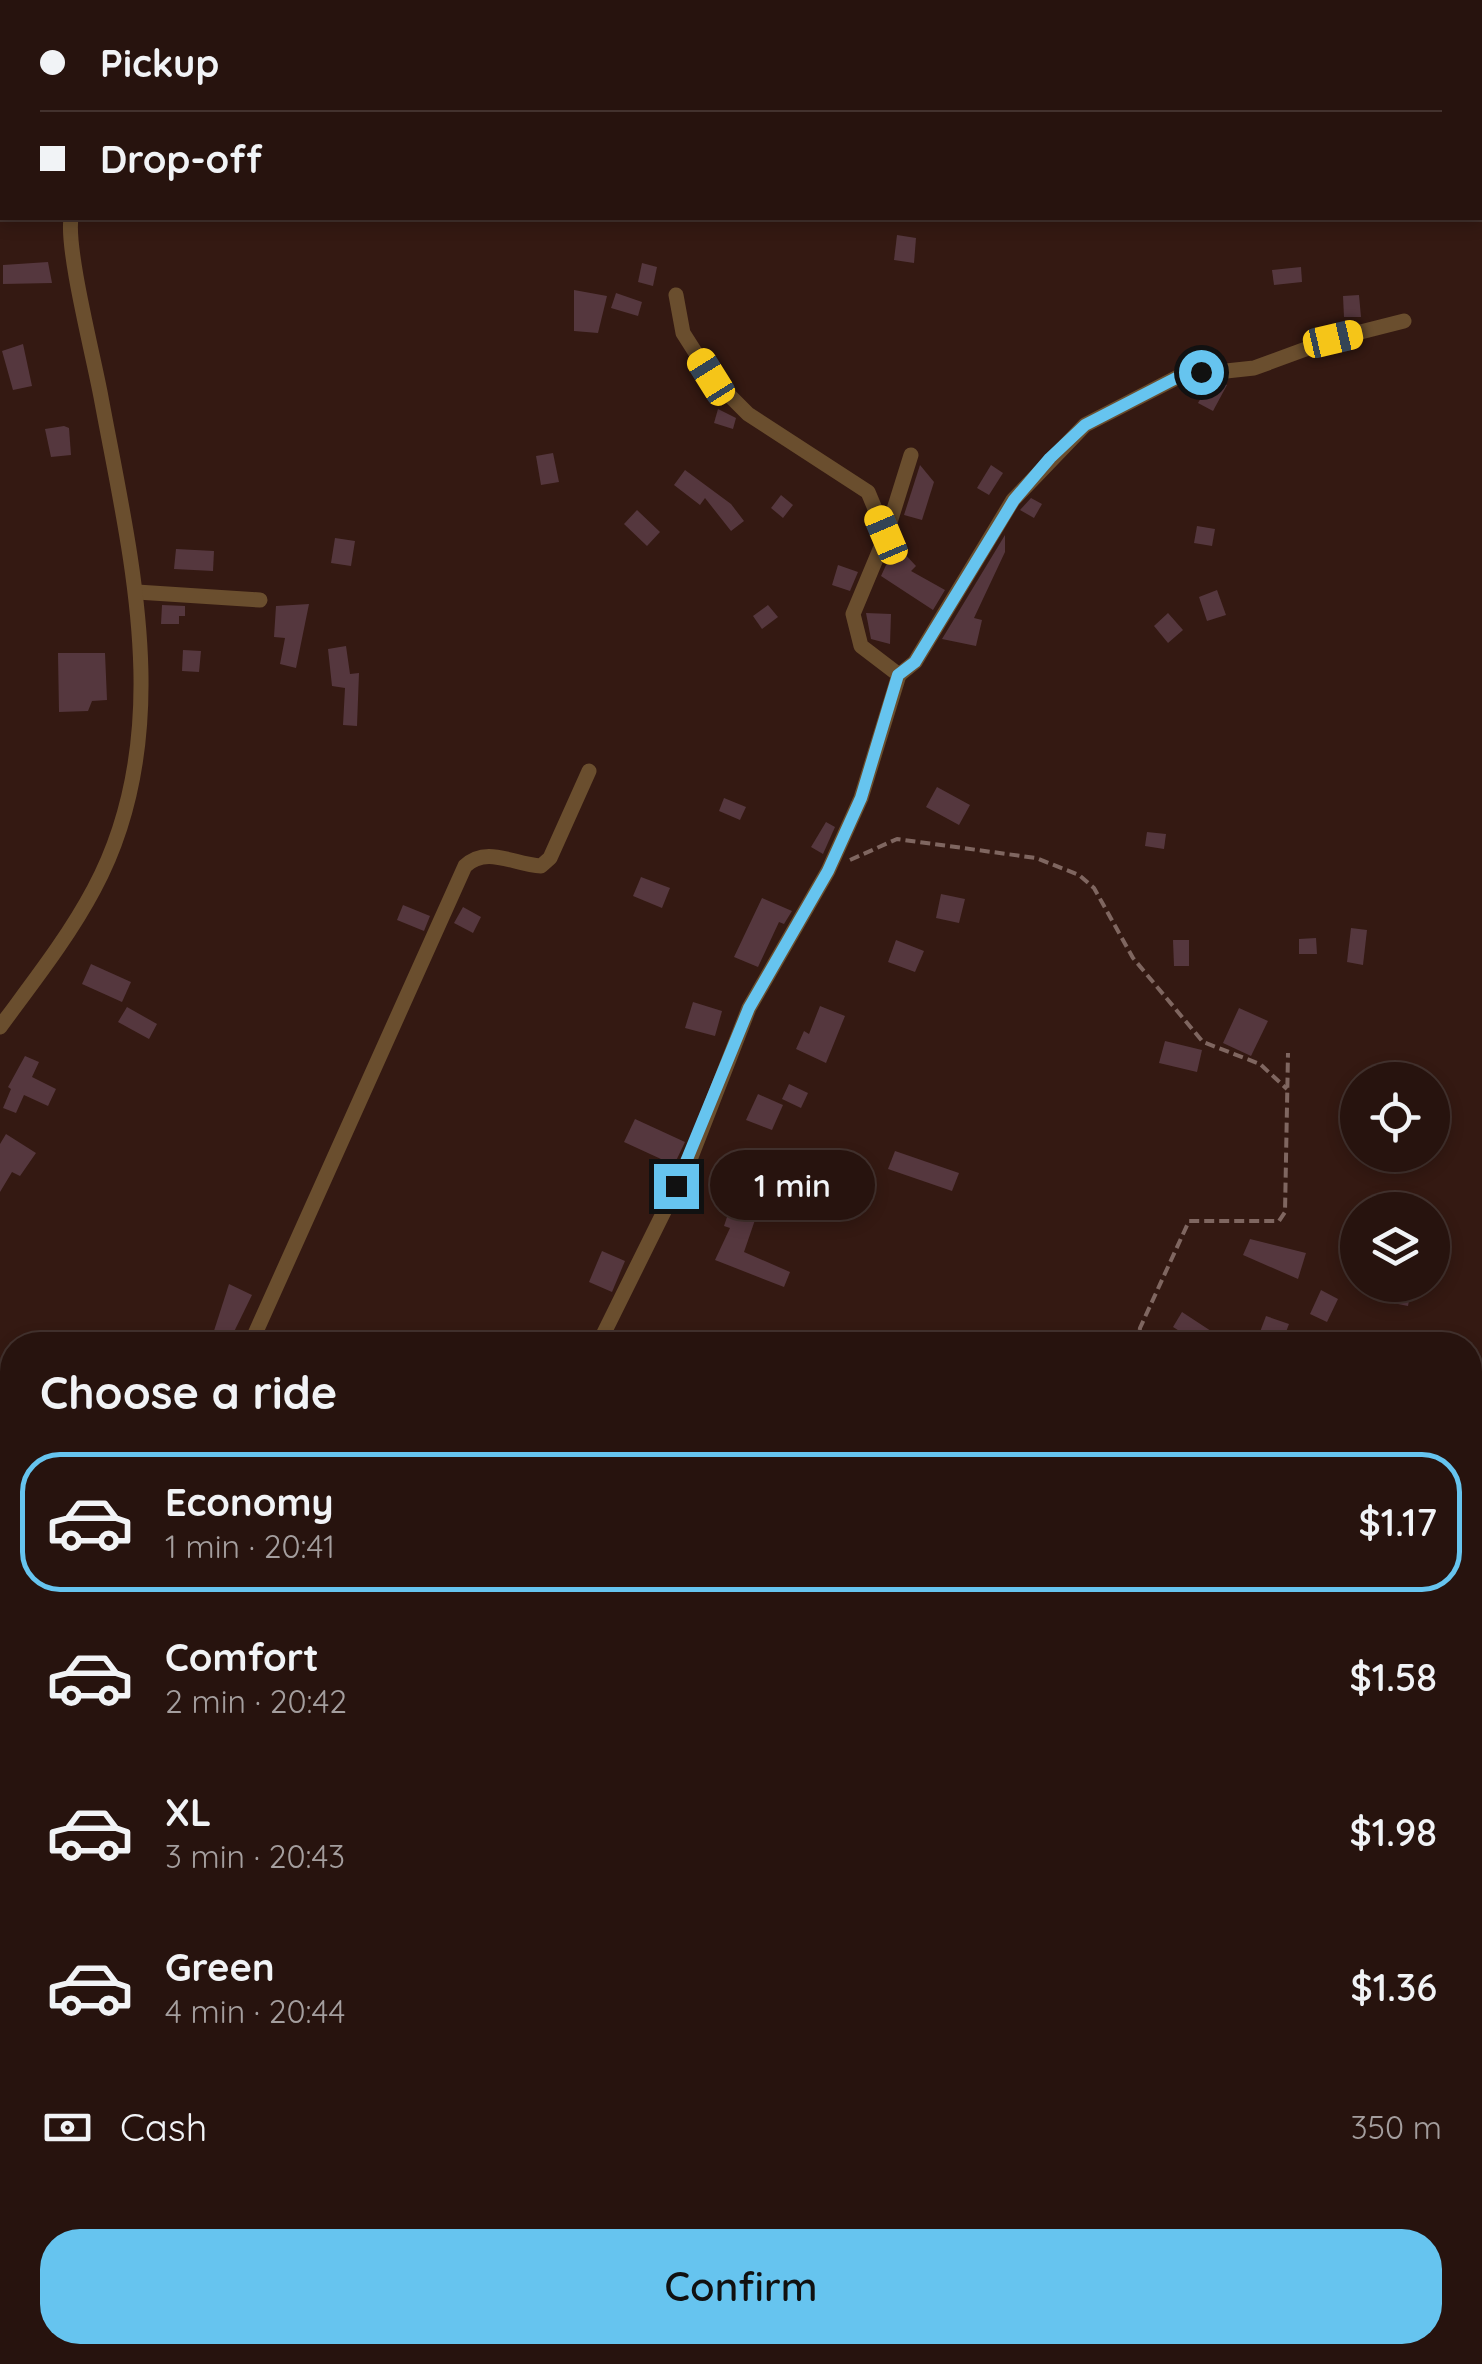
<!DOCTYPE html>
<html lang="en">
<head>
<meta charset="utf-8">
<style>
  :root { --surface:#27130e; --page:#2f1c17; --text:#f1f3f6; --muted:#a49e9e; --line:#43322e; --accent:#66c4ef }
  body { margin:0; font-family:Quicksand,sans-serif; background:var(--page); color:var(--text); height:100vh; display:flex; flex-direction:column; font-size:38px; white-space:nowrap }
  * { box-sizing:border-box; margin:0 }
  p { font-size:32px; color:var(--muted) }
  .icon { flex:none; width:55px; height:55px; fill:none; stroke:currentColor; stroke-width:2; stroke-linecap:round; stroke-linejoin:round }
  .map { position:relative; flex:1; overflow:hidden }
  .side { position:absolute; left:0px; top:1332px; width:1482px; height:1032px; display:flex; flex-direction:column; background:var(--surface); border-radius:40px 40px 0 0; box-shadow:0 5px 15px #0003,0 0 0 2px var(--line) }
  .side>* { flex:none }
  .guide { position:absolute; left:0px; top:0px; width:1482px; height:220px; box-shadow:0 5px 15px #0003,0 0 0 2px var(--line); display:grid; align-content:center; height:220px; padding:0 40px; background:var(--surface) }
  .controls { position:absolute; left:1340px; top:1062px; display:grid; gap:20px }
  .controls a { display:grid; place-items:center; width:110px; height:110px; border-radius:50%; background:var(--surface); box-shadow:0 5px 15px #0003,0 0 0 2px var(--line); font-size:50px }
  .end { position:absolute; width:45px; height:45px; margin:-22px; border:12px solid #66c4ef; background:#111; box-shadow:0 0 0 5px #111 }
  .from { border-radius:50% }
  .bubble { position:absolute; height:70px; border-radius:35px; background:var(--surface); box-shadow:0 5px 15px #0003,0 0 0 2px var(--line); font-size:32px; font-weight:600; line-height:70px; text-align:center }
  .car { position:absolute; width:30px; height:60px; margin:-30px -15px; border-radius:12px; box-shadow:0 0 8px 2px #0007; background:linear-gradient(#f5c518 24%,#345 0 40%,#f5c518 0 76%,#345 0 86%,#f5c518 0) }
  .guide b { display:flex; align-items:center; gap:35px; height:95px; font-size:38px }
  .guide b+b { border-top:2px solid var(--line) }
  .guide i { width:25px; height:25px; background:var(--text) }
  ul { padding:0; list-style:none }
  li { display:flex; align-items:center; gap:30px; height:140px; margin:0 20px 15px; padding:0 20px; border:5px solid transparent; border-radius:40px }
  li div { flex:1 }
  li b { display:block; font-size:38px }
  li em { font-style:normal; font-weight:600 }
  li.active { border-color:var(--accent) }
  li>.icon { width:90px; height:90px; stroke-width:1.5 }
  h2 { padding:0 40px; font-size:45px; line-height:120px }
  .pay { display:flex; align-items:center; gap:25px; height:110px; padding:0 40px; font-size:38px }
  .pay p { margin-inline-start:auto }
  .cta { display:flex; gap:20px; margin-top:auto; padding:20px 40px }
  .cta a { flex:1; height:115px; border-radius:40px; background:var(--accent); color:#111; font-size:40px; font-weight:600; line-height:115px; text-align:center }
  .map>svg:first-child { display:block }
  .building { fill:#55373e }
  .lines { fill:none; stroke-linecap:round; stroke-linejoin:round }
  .path { stroke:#7f6660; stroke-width:4; stroke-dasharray:10 5; stroke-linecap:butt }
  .minor { stroke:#6a4e2e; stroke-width:15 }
  .route { stroke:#66c4ef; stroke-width:12 }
</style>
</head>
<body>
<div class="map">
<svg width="1482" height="2364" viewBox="0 0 1482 2364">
  <rect width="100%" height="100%" fill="#341912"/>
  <g class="building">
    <polygon points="897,235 916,238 914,263 894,260"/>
    <polygon points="48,262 52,283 3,284 3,265"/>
    <polygon points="642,263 657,267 653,286 638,282"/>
    <polygon points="1301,267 1302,282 1274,285 1272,270"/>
    <polygon points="574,290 607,296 598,333 574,331"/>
    <polygon points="616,293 642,302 638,316 611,308"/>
    <polygon points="1359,295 1361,317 1344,317 1343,296"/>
    <polygon points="23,344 32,386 13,390 2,351"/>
    <polygon points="1222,383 1227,385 1213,411 1198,403 1209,384"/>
    <polygon points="718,409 736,418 733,429 714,423"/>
    <polygon points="64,426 69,428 71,455 51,457 45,429"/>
    <polygon points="553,453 559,482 541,485 536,456"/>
    <polygon points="920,465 934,482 922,520 904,515"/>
    <polygon points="991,465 1003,473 989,495 977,488"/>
    <polygon points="685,470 731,504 744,521 731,531 705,498 700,505 674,485"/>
    <polygon points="781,495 793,505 783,518 771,508"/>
    <polygon points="1031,498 1042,504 1034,518 1020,510"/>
    <polygon points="637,510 660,532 647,546 624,524"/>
    <polygon points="1197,526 1215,529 1212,546 1194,543"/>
    <polygon points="1005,535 1005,552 974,618 982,620 976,646 942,639"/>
    <polygon points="335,538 355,541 351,566 331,563"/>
    <polygon points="176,549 214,551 213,571 174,569"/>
    <polygon points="901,550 916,566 911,571 945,590 933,610 881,576 887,563"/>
    <polygon points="838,565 858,572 850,591 832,585"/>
    <polygon points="1217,590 1226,615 1207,621 1199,597"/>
    <polygon points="309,604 296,668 280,664 285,638 274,637 276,606"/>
    <polygon points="162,605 185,606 185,616 179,616 179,624 161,624"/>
    <polygon points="768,605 778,617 762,629 753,616"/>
    <polygon points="866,613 891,614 890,644 871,639"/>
    <polygon points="1168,613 1183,630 1168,643 1154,626"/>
    <polygon points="346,646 350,674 359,673 357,726 343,725 345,688 332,686 328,649"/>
    <polygon points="183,650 201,651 199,672 182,671"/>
    <polygon points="58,653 105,653 107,700 92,701 88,711 59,712"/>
    <polygon points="937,787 970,805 959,825 926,807"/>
    <polygon points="724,798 746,807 740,820 719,811"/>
    <polygon points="826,822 835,827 823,854 811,847"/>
    <polygon points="1147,832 1166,834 1164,849 1145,846"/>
    <polygon points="641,877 670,888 662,908 633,896"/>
    <polygon points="941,894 965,899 959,923 936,918"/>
    <polygon points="762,898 792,911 784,924 779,922 758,967 734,957"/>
    <polygon points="403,905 430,916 424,931 397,920"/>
    <polygon points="463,907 481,917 473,933 454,923"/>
    <polygon points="1351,928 1367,930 1363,965 1347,962"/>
    <polygon points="1316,938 1317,954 1299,954 1299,939"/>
    <polygon points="896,940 924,951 915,972 888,962"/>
    <polygon points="1173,940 1189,940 1189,966 1174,966"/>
    <polygon points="91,964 131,982 122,1002 82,984"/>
    <polygon points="693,1002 722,1011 715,1036 685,1028"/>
    <polygon points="820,1006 845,1016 826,1063 796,1049 804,1031 809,1034"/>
    <polygon points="127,1007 157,1024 149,1039 118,1022"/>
    <polygon points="1239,1008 1268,1021 1251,1056 1223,1043"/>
    <polygon points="1165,1041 1202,1050 1197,1072 1159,1063"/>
    <polygon points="25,1056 39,1062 32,1077 56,1089 48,1106 24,1095 16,1113 3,1108 11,1089 8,1087"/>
    <polygon points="789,1084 808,1093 801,1108 782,1099"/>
    <polygon points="758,1094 783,1105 772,1130 746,1120"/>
    <polygon points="635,1119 685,1142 674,1165 624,1142"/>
    <polygon points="6,1134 36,1153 20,1176 12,1172 0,1192 0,1144"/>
    <polygon points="895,1151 959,1173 952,1191 888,1169"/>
    <polygon points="764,1185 788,1195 777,1221 753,1211"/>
    <polygon points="730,1208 756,1217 744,1252 790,1272 784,1287 715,1260 730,1228 724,1226"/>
    <polygon points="1250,1239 1306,1253 1298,1279 1243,1255"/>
    <polygon points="602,1251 625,1261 612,1292 589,1282"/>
    <polygon points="229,1284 252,1295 228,1344 212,1337"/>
    <polygon points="1391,1285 1412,1285 1408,1306 1388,1302"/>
    <polygon points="1321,1290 1338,1299 1327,1322 1310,1314"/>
    <polygon points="1182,1312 1211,1331 1202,1345 1173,1327"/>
    <polygon points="1266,1316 1289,1324 1283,1340 1260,1332"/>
  </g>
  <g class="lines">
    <g class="path">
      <polyline points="850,860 897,839 1036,858 1079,875 1094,888 1133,958 1203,1042 1260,1064 1287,1089"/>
      <polyline points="1138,1345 1140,1328 1189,1221 1279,1221 1285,1212 1288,1053"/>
    </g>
    <g class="minor">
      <polyline points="615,0 616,2"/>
      <polyline points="97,2 97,0"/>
      <polyline points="991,2 993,0"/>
      <polyline points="676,295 683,333 711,377 748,414 868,492 886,535"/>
      <polyline points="137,592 260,600"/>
      <polyline points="899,675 915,662 1013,500 1085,425 1180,376 1254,368 1333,339 1404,321"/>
      <path d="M0,1027c33,-45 68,-89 94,-138 83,-155 37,-330 7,-492 -7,-39 -35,-147 -30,-179"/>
      <path d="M250,1345l215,-479c22,-21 49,-1 76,0l9,-8 39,-87"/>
      <polyline points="598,1345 691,1157 749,1008 828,871 861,798 899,675 861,646 853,614 886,535 911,455"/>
      <polyline points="0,1442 12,1446"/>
      <polyline points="0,1850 12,1823"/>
      <polyline points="1470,1961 1482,1962"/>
      <polyline points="1470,2323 1482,2314"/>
      <polyline points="496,2364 498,2352"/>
      <polyline points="571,2364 571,2352"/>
      <polyline points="1427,2364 1437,2352"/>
    </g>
  </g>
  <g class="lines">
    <polyline class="route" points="676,1186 749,1008 828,871 861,798 898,675 915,662 1014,500 1050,458 1085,425 1180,376 1201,372"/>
  </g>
</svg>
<div class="controls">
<a><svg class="icon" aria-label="locate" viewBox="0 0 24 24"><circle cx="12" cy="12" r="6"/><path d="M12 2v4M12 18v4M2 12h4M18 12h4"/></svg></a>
<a><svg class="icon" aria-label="layers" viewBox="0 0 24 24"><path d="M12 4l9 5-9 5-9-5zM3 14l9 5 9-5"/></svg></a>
</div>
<i class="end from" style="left:1201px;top:372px"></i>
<i class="end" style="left:676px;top:1186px"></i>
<div class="bubble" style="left:710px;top:1150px;width:165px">1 min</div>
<i class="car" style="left:1333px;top:339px;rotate:77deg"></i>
<i class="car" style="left:711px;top:377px;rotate:328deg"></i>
<i class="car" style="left:886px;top:535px;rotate:337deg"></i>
<div class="guide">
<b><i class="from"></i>Pickup</b>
<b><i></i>Drop-off</b>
</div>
<section class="side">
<h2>Choose a ride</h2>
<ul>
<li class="active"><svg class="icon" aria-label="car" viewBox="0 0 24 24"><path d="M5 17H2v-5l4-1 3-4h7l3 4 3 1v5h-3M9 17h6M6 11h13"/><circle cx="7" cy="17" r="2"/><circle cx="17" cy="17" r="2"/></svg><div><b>Economy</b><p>1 min · 20:41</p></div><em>$1.17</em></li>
<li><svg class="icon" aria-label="car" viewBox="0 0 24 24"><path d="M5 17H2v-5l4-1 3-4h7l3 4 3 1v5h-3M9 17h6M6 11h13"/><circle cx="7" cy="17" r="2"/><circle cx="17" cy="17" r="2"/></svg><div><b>Comfort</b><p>2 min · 20:42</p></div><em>$1.58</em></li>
<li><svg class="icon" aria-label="car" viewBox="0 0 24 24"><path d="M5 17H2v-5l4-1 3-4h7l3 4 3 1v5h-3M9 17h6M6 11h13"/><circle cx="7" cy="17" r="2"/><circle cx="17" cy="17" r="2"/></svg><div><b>XL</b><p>3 min · 20:43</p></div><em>$1.98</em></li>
<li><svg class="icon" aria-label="car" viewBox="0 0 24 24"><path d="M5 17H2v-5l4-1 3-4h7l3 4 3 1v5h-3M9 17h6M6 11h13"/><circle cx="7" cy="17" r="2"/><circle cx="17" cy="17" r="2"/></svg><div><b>Green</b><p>4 min · 20:44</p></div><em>$1.36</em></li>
</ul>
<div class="pay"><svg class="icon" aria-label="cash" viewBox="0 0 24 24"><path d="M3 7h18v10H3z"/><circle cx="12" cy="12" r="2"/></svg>Cash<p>350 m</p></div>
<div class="cta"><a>Confirm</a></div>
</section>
</div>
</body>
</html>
